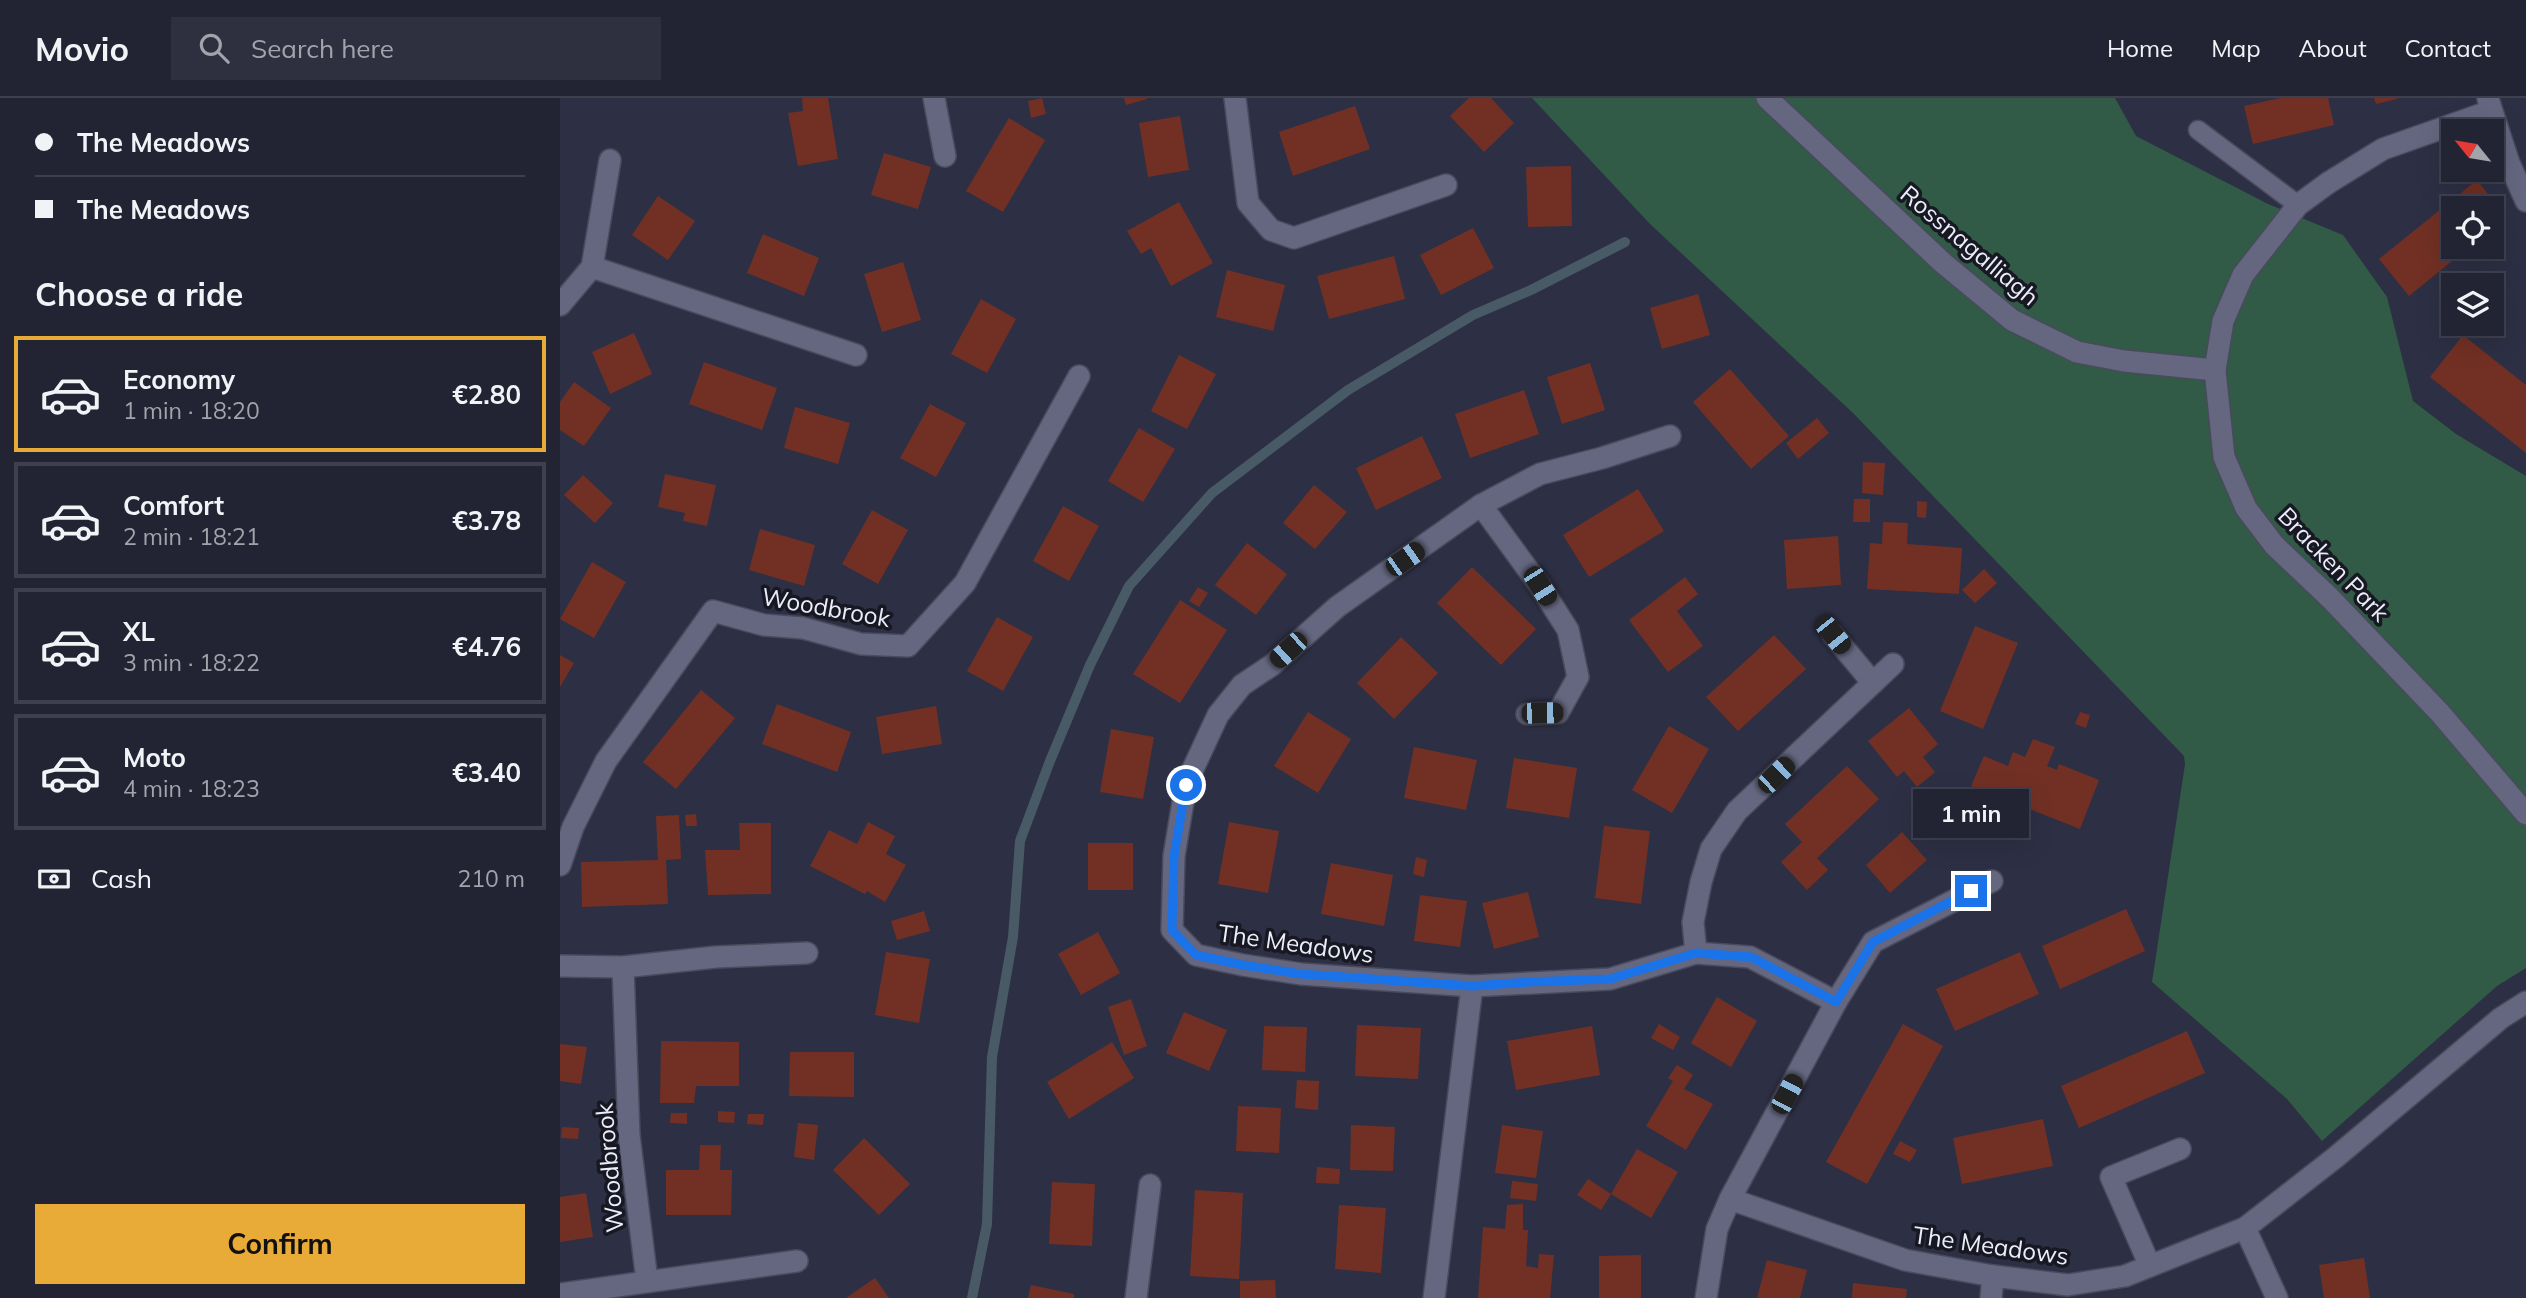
<!DOCTYPE html>
<html lang="en">
<head>
<meta charset="utf-8">
<style>
  :root { --surface:#222333; --page:#2e2f3f; --text:#f1f3f6; --muted:#a2a4ac; --line:#3f404e; --accent:#e9ab38 }
  body { margin:0; font-family:Mulish,sans-serif; background:var(--page); color:var(--text); height:100vh; display:flex; flex-direction:column; font-size:26px; white-space:nowrap }
  * { box-sizing:border-box; margin:0 }
  p { font-size:23px; color:var(--muted) }
  .icon { flex:none; width:38px; height:38px; fill:none; stroke:currentColor; stroke-width:2; stroke-linecap:round; stroke-linejoin:round }
  .map { position:relative; flex:1; overflow:hidden }
  .drawer { display:flex; flex-direction:column; background:var(--surface); width:560px }
  .drawer>* { flex:none }
  .hud { display:grid; align-content:center; height:154px; padding:0 35px; background:var(--surface) }
  .needle { width:46px; rotate:300deg }
  .tools { position:absolute; left:1881px; top:21px; display:grid; gap:14px }
  .tools a { display:grid; place-items:center; width:63px; height:63px; border-radius:0px; background:var(--surface); box-shadow:0 7px 28px #0002,0 0 0 2px var(--line); font-size:35px }
  .end { position:absolute; width:32px; height:32px; margin:-16px; border:9px solid #1a73e8; background:#fff; box-shadow:0 0 0 4px #fff }
  .from { border-radius:50% }
  .bubble { position:absolute; height:49px; border-radius:0px; background:var(--surface); box-shadow:0 7px 28px #0002,0 0 0 2px var(--line); font-size:23px; font-weight:700; line-height:49px; text-align:center }
  .car { position:absolute; width:21px; height:42px; margin:-21px -10px; border-radius:9px; box-shadow:0 0 5px 2px #0007; background:linear-gradient(#222 24%,#8ab4d8 0 40%,#222 0 76%,#8ab4d8 0 86%,#222 0) }
  .hud b { display:flex; align-items:center; gap:24px; height:66px; font-size:26px }
  .hud b+b { border-top:2px solid var(--line) }
  .hud i { width:18px; height:18px; background:var(--text) }
  ul { padding:0; list-style:none }
  li { display:flex; align-items:center; gap:21px; height:116px; margin:0 14px 10px; padding:0 21px; border:4px solid var(--line); border-radius:0px }
  li div { flex:1 }
  li b { display:block; font-size:26px }
  li em { font-style:normal; font-weight:700 }
  li.on { border-color:var(--accent) }
  li>.icon { width:63px; height:63px; stroke-width:1.5 }
  h2 { padding:0 35px; font-size:32px; line-height:84px }
  .pay { display:flex; align-items:center; gap:18px; height:77px; padding:0 35px; font-size:26px }
  .pay p { margin-inline-start:auto }
  .cta { display:flex; gap:14px; margin-top:auto; padding:14px 35px }
  .cta a { flex:1; height:80px; border-radius:0px; background:var(--accent); color:#111; font-size:28px; font-weight:700; line-height:80px; text-align:center }
  header { display:flex; align-items:center; gap:42px; box-sizing:border-box; height:98px; padding:0 35px; background:var(--surface); border-bottom:2px solid var(--line) }
  header strong { font-size:33px }
  nav { display:flex; gap:38px; margin-inline-start:auto; font-size:24px }
  .search { width:490px; height:63px; background:var(--page); display:flex; align-items:center; gap:18px; box-sizing:border-box; padding:0 24px; border-radius:0px; color:var(--muted); font-size:26px }
  main { display:flex; flex:1; min-height:0 }
  .map>svg:first-child { display:block }
  .green { fill:#315b46 }
  .lines { fill:none; stroke-linecap:round; stroke-linejoin:round }
  .stream { stroke:#485a66; stroke-width:10 }
  .building { fill:#723024 }
  .lane-casing { stroke:#494a5c; stroke-width:21 }
  .street-casing { stroke:#494a5c; stroke-width:24 }
  .lane { stroke:#64677f; stroke-width:18 }
  .street { stroke:#64677f; stroke-width:21 }
  .route { stroke:#1a73e8; stroke-width:9 }
  .labels { text-anchor:middle; dominant-baseline:central; stroke-width:7; stroke-linejoin:round; paint-order:stroke }
  .street-label { font-size:24px; fill:#ebedfb; stroke:#171822 }
</style>
</head>
<body>
<header>
<strong>Movio</strong>
<div class="search"><svg class="icon" aria-label="search" viewBox="0 0 24 24"><circle cx="10" cy="10" r="6"/><path d="M15 15l6 6"/></svg>Search here</div>
<nav><a>Home</a><a>Map</a><a>About</a><a>Contact</a></nav>
</header>
<main>
<section class="drawer">
<div class="hud">
<b><i class="from"></i>The Meadows</b>
<b><i></i>The Meadows</b>
</div>
<h2>Choose a ride</h2>
<ul>
<li class="on"><svg class="icon" aria-label="car" viewBox="0 0 24 24"><path d="M5 17H2v-5l4-1 3-4h7l3 4 3 1v5h-3M9 17h6M6 11h13"/><circle cx="7" cy="17" r="2"/><circle cx="17" cy="17" r="2"/></svg><div><b>Economy</b><p>1 min · 18:20</p></div><em>€2.80</em></li>
<li><svg class="icon" aria-label="car" viewBox="0 0 24 24"><path d="M5 17H2v-5l4-1 3-4h7l3 4 3 1v5h-3M9 17h6M6 11h13"/><circle cx="7" cy="17" r="2"/><circle cx="17" cy="17" r="2"/></svg><div><b>Comfort</b><p>2 min · 18:21</p></div><em>€3.78</em></li>
<li><svg class="icon" aria-label="car" viewBox="0 0 24 24"><path d="M5 17H2v-5l4-1 3-4h7l3 4 3 1v5h-3M9 17h6M6 11h13"/><circle cx="7" cy="17" r="2"/><circle cx="17" cy="17" r="2"/></svg><div><b>XL</b><p>3 min · 18:22</p></div><em>€4.76</em></li>
<li><svg class="icon" aria-label="car" viewBox="0 0 24 24"><path d="M5 17H2v-5l4-1 3-4h7l3 4 3 1v5h-3M9 17h6M6 11h13"/><circle cx="7" cy="17" r="2"/><circle cx="17" cy="17" r="2"/></svg><div><b>Moto</b><p>4 min · 18:23</p></div><em>€3.40</em></li>
</ul>
<div class="pay"><svg class="icon" aria-label="cash" viewBox="0 0 24 24"><path d="M3 7h18v10H3z"/><circle cx="12" cy="12" r="2"/></svg>Cash<p>210 m</p></div>
<div class="cta"><a>Confirm</a></div>
</section>
<div class="map">
<svg width="1966" height="1200" viewBox="0 0 1966 1200">
  <rect width="100%" height="100%" fill="#2d2f44"/>
  <polygon class="green" points="972,0 1555,0 1576,38 1708,106 1783,137 1827,199 1853,303 1896,336 1966,378 1966,870 1937,888 1762,1043 1727,1001 1592,884 1625,666 1624,658 1293,315 1090,126"/>
  <g class="lines">
    <polyline class="stream" points="412,1200 427,1126 432,959 453,839 460,743 490,663 530,567 569,488 652,395 788,292 913,217 971,192 1065,144"/>
  </g>
  <g class="building">
    <polygon points="242,0 268,0 278,61 238,68 228,15 243,13"/>
    <polygon points="482,0 486,16 471,20 468,3"/>
    <polygon points="564,0 587,0 587,1 566,7"/>
    <polygon points="909,0 931,0 954,25 924,54 890,18"/>
    <polygon points="1720,0 1768,0 1774,27 1693,46 1684,8"/>
    <polygon points="1814,0 1837,0 1837,1 1816,6"/>
    <polygon points="795,8 810,51 733,78 719,34"/>
    <polygon points="620,18 629,72 588,79 579,25"/>
    <polygon points="449,20 485,42 443,114 406,93"/>
    <polygon points="324,55 371,69 358,111 311,97"/>
    <polygon points="1011,68 1012,128 968,129 966,69"/>
    <polygon points="1917,82 1946,119 1932,130 1932,110 1894,110 1894,149 1909,149 1849,198 1819,161"/>
    <polygon points="98,98 135,123 108,162 72,137"/>
    <polygon points="619,104 653,165 611,188 591,150 581,156 567,133"/>
    <polygon points="913,130 934,170 881,197 860,157"/>
    <polygon points="203,136 259,160 244,198 187,175"/>
    <polygon points="834,158 845,201 769,221 757,178"/>
    <polygon points="343,164 361,222 322,234 304,176"/>
    <polygon points="667,172 725,187 713,233 656,219"/>
    <polygon points="1138,196 1150,237 1102,251 1090,210"/>
    <polygon points="421,201 456,221 427,275 391,256"/>
    <polygon points="74,235 92,276 50,296 32,254"/>
    <polygon points="1903,237 1966,287 1966,355 1870,279"/>
    <polygon points="619,257 656,276 627,331 591,313"/>
    <polygon points="144,264 217,290 202,332 129,306"/>
    <polygon points="1030,265 1045,312 1002,326 987,279"/>
    <polygon points="1170,271 1229,338 1191,371 1133,304"/>
    <polygon points="14,284 51,310 24,348 0,332 0,304"/>
    <polygon points="964,292 979,336 910,360 895,316"/>
    <polygon points="370,306 406,325 376,379 340,360"/>
    <polygon points="235,309 290,325 278,366 224,350"/>
    <polygon points="1257,320 1269,335 1238,361 1226,345"/>
    <polygon points="579,330 615,351 583,404 548,383"/>
    <polygon points="862,338 882,380 816,412 796,370"/>
    <polygon points="1303,364 1325,365 1323,397 1302,395"/>
    <polygon points="105,376 156,387 147,428 123,423 125,415 98,409"/>
    <polygon points="23,377 53,405 35,425 4,397"/>
    <polygon points="754,387 787,414 755,451 723,425"/>
    <polygon points="1078,391 1104,433 1029,479 1003,437"/>
    <polygon points="1294,401 1310,401 1310,424 1293,424"/>
    <polygon points="1357,403 1367,404 1366,420 1357,419"/>
    <polygon points="503,408 539,428 509,483 473,463"/>
    <polygon points="312,412 348,432 318,486 282,466"/>
    <polygon points="1323,424 1348,425 1347,446 1402,450 1399,496 1307,491 1310,445 1322,446"/>
    <polygon points="200,431 255,447 244,488 189,472"/>
    <polygon points="1278,438 1281,487 1227,491 1224,442"/>
    <polygon points="687,445 727,476 696,517 655,487"/>
    <polygon points="32,464 66,484 34,540 0,521"/>
    <polygon points="912,469 976,531 941,567 877,505"/>
    <polygon points="1424,471 1437,485 1415,505 1402,492"/>
    <polygon points="1125,479 1138,496 1117,513 1143,548 1108,574 1069,522"/>
    <polygon points="638,489 648,495 639,509 629,503"/>
    <polygon points="620,502 667,532 620,605 573,576"/>
    <polygon points="437,519 473,539 443,593 407,573"/>
    <polygon points="1415,528 1458,545 1423,631 1380,613"/>
    <polygon points="1214,537 1246,571 1178,633 1146,599"/>
    <polygon points="841,539 878,575 834,621 797,585"/>
    <polygon points="0,557 14,565 0,589"/>
    <polygon points="141,592 175,620 116,691 83,664"/>
    <polygon points="217,606 291,634 277,674 202,646"/>
    <polygon points="376,608 382,646 322,656 316,619"/>
    <polygon points="1349,610 1378,646 1363,659 1375,674 1357,689 1344,673 1337,679 1308,643"/>
    <polygon points="748,614 791,641 758,695 714,668"/>
    <polygon points="1520,614 1530,617 1526,630 1515,626"/>
    <polygon points="1109,628 1149,651 1112,715 1072,692"/>
    <polygon points="551,631 594,639 583,701 540,694"/>
    <polygon points="1473,641 1495,649 1487,668 1497,672 1499,666 1539,682 1520,731 1411,688 1424,658 1448,668 1453,654 1465,659"/>
    <polygon points="854,649 917,662 906,712 844,700"/>
    <polygon points="954,660 1017,670 1009,720 946,710"/>
    <polygon points="1287,668 1319,701 1257,760 1268,772 1247,792 1221,764 1242,744 1225,726"/>
    <polygon points="136,716 137,728 126,728 125,717"/>
    <polygon points="119,717 121,761 106,762 108,806 22,809 21,764 98,762 96,718"/>
    <polygon points="308,724 335,738 326,756 346,767 325,804 307,793 305,796 250,768 269,732 297,746"/>
    <polygon points="669,724 719,733 708,795 658,786"/>
    <polygon points="179,725 211,725 211,796 148,797 145,752 180,752"/>
    <polygon points="1044,728 1090,733 1081,806 1035,800"/>
    <polygon points="1342,734 1367,762 1330,795 1306,767"/>
    <rect x="528" y="745" width="45" height="47"/>
    <polygon points="856,759 867,762 864,779 853,776"/>
    <polygon points="771,765 833,777 824,828 761,816"/>
    <polygon points="968,794 979,839 934,851 922,805"/>
    <polygon points="860,797 907,803 900,849 854,843"/>
    <polygon points="1566,811 1585,853 1500,891 1482,848"/>
    <polygon points="364,813 370,833 337,842 331,823"/>
    <polygon points="538,834 560,875 521,897 498,856"/>
    <polygon points="326,854 370,861 359,925 315,917"/>
    <polygon points="1460,854 1479,896 1395,933 1376,891"/>
    <polygon points="1157,899 1197,923 1171,969 1131,945"/>
    <polygon points="571,901 587,948 564,957 548,909"/>
    <polygon points="624,914 667,932 649,973 606,955"/>
    <polygon points="1099,926 1120,939 1113,952 1091,940"/>
    <polygon points="1343,926 1383,948 1307,1086 1266,1064"/>
    <polygon points="797,927 861,930 858,981 795,978"/>
    <polygon points="704,928 747,929 745,974 702,972"/>
    <polygon points="1032,928 1040,977 956,992 947,943"/>
    <polygon points="1627,933 1645,975 1519,1030 1501,988"/>
    <polygon points="101,943 179,944 179,988 136,988 134,1005 100,1005"/>
    <polygon points="552,944 574,980 509,1021 487,984"/>
    <polygon points="0,946 27,949 21,986 0,983"/>
    <polygon points="230,954 294,954 294,999 229,998"/>
    <polygon points="1117,967 1133,977 1124,991 1153,1006 1126,1052 1086,1028 1113,983 1108,980"/>
    <polygon points="737,982 759,983 758,1012 735,1010"/>
    <polygon points="678,1008 721,1010 719,1055 676,1053"/>
    <polygon points="158,1013 175,1014 174,1025 158,1024"/>
    <polygon points="111,1015 127,1015 127,1026 110,1025"/>
    <polygon points="188,1016 204,1016 203,1027 187,1026"/>
    <polygon points="1483,1021 1493,1068 1402,1086 1393,1040"/>
    <polygon points="238,1025 258,1027 254,1062 234,1059"/>
    <polygon points="791,1027 835,1029 833,1073 790,1072"/>
    <polygon points="942,1027 983,1033 976,1080 935,1075"/>
    <polygon points="2,1029 19,1030 18,1041 1,1040"/>
    <polygon points="304,1040 350,1086 319,1117 273,1072"/>
    <polygon points="1340,1043 1357,1052 1350,1064 1333,1056"/>
    <polygon points="140,1047 161,1047 160,1072 172,1072 171,1117 106,1117 106,1072 139,1072"/>
    <polygon points="1077,1051 1118,1074 1091,1120 1051,1096"/>
    <polygon points="757,1069 780,1071 779,1086 756,1085"/>
    <polygon points="1028,1081 1051,1096 1041,1112 1017,1097"/>
    <polygon points="952,1083 978,1086 976,1103 950,1100"/>
    <polygon points="492,1084 535,1086 532,1148 489,1146"/>
    <polygon points="635,1092 683,1095 679,1181 630,1178"/>
    <polygon points="26,1095 33,1139 0,1144 0,1099"/>
    <polygon points="963,1106 963,1132 968,1132 966,1168 978,1170 979,1156 994,1157 990,1200 918,1200 923,1129 945,1131 947,1107"/>
    <polygon points="779,1107 826,1110 821,1175 775,1171"/>
    <polygon points="1081,1157 1081,1200 1039,1200 1039,1158"/>
    <polygon points="1804,1160 1810,1200 1764,1200 1759,1167"/>
    <polygon points="1207,1162 1247,1172 1240,1200 1197,1200"/>
    <polygon points="315,1180 329,1200 286,1200"/>
    <polygon points="715,1182 716,1200 680,1200 680,1183"/>
    <polygon points="1293,1185 1347,1191 1346,1200 1292,1200"/>
    <polygon points="471,1187 514,1196 514,1200 468,1200"/>
  </g>
  <g class="lines">
    <defs>
      <polyline id="lane" points="1638,32 1738,107"/>
      <g id="street">
        <polyline points="374,0 385,58"/>
        <polyline points="675,0 688,105 711,132 734,140 886,87"/>
        <polyline points="1207,0 1383,165 1452,222 1517,254 1564,263 1655,272"/>
        <polyline points="1928,1 1949,65 1966,103"/>
        <polyline points="1931,13 1823,51 1768,85 1738,107 1683,177 1663,223 1655,272 1664,359 1686,410 1714,447 1770,500 1880,615 1966,716"/>
        <polyline points="32,169 296,257"/>
        <polyline points="0,207 32,169 50,62"/>
        <polyline points="1110,338 1042,360 980,376 921,407 777,509 712,567 682,587 658,617 626,686 614,758 612,832 636,857 683,867 741,876 912,888 1050,881 1136,855 1190,859 1276,904"/>
        <polyline points="921,407 980,488 1008,532 1018,579 998,615 967,616"/>
        <polyline points="1273,537 1313,585"/>
        <polyline points="0,767 13,729 46,663 153,513 204,527 243,530 301,546 348,548 405,485 519,278"/>
        <polyline points="1136,855 1133,824 1141,784 1151,751 1177,713 1333,566"/>
        <polyline points="0,868 63,869 156,859 247,855"/>
        <polyline points="63,869 69,1037 87,1183"/>
        <polyline points="1170,1101 1345,1162 1433,1178 1508,1187 1565,1178 1685,1130 1776,1059 1941,920 1966,904"/>
        <polyline points="1685,1130 1717,1200"/>
        <polyline points="1590,1168 1551,1079 1620,1051"/>
        <polyline points="0,1196 237,1163"/>
        <polyline points="576,1200 590,1087"/>
        <polyline points="874,1200 912,888"/>
        <polyline points="1146,1200 1157,1131 1170,1101 1276,904 1313,844 1432,783"/>
        <polyline points="1431,1200 1433,1178"/>
      </g>
    </defs>
    <use href="#lane" class="lane-casing"/>
    <use href="#street" class="street-casing"/>
    <use href="#lane" class="lane"/>
    <use href="#street" class="street"/>
  </g>
  <g class="lines">
    <polyline class="route" points="626,687 614,758 612,832 636,857 683,867 741,876 912,888 968,884 1050,881 1136,855 1191,859 1276,904 1313,844 1411,793"/>
  </g>
  <g class="labels">
    <g class="street-label">
      <text transform="translate(1410 147) rotate(40)">Rossnagalliagh</text>
      <text transform="translate(1774 466) rotate(46)">Bracken Park</text>
      <text transform="translate(266 509) rotate(10)">Woodbrook</text>
      <text transform="translate(736 845) rotate(8)">The Meadows</text>
      <text transform="translate(49 1070) rotate(-95)">Woodbrook</text>
      <text transform="translate(1431 1147) rotate(8)">The Meadows</text>
    </g>
  </g>
</svg>
<div class="tools">
<a><svg class="needle" viewBox="-14 -14 28 28"><path d="M0-13l5 13h-10z" fill="#e53935"/><path d="M0 13l5-13h-10z" fill="#a2a4ac"/></svg></a>
<a><svg class="icon" aria-label="locate" viewBox="0 0 24 24"><circle cx="12" cy="12" r="6"/><path d="M12 2v4M12 18v4M2 12h4M18 12h4"/></svg></a>
<a><svg class="icon" aria-label="layers" viewBox="0 0 24 24"><path d="M12 4l9 5-9 5-9-5zM3 14l9 5 9-5"/></svg></a>
</div>
<i class="end from" style="left:626px;top:687px"></i>
<i class="end" style="left:1411px;top:793px"></i>
<div class="bubble" style="left:1353px;top:691px;width:116px">1 min</div>
<i class="car" style="left:845px;top:461px;rotate:55deg"></i>
<i class="car" style="left:980px;top:488px;rotate:148deg"></i>
<i class="car" style="left:1273px;top:537px;rotate:141deg"></i>
<i class="car" style="left:728px;top:552px;rotate:228deg"></i>
<i class="car" style="left:982px;top:615px;rotate:89deg"></i>
<i class="car" style="left:1216px;top:677px;rotate:46deg"></i>
<i class="car" style="left:1227px;top:996px;rotate:28deg"></i>
</div>
</main>
</body>
</html>
